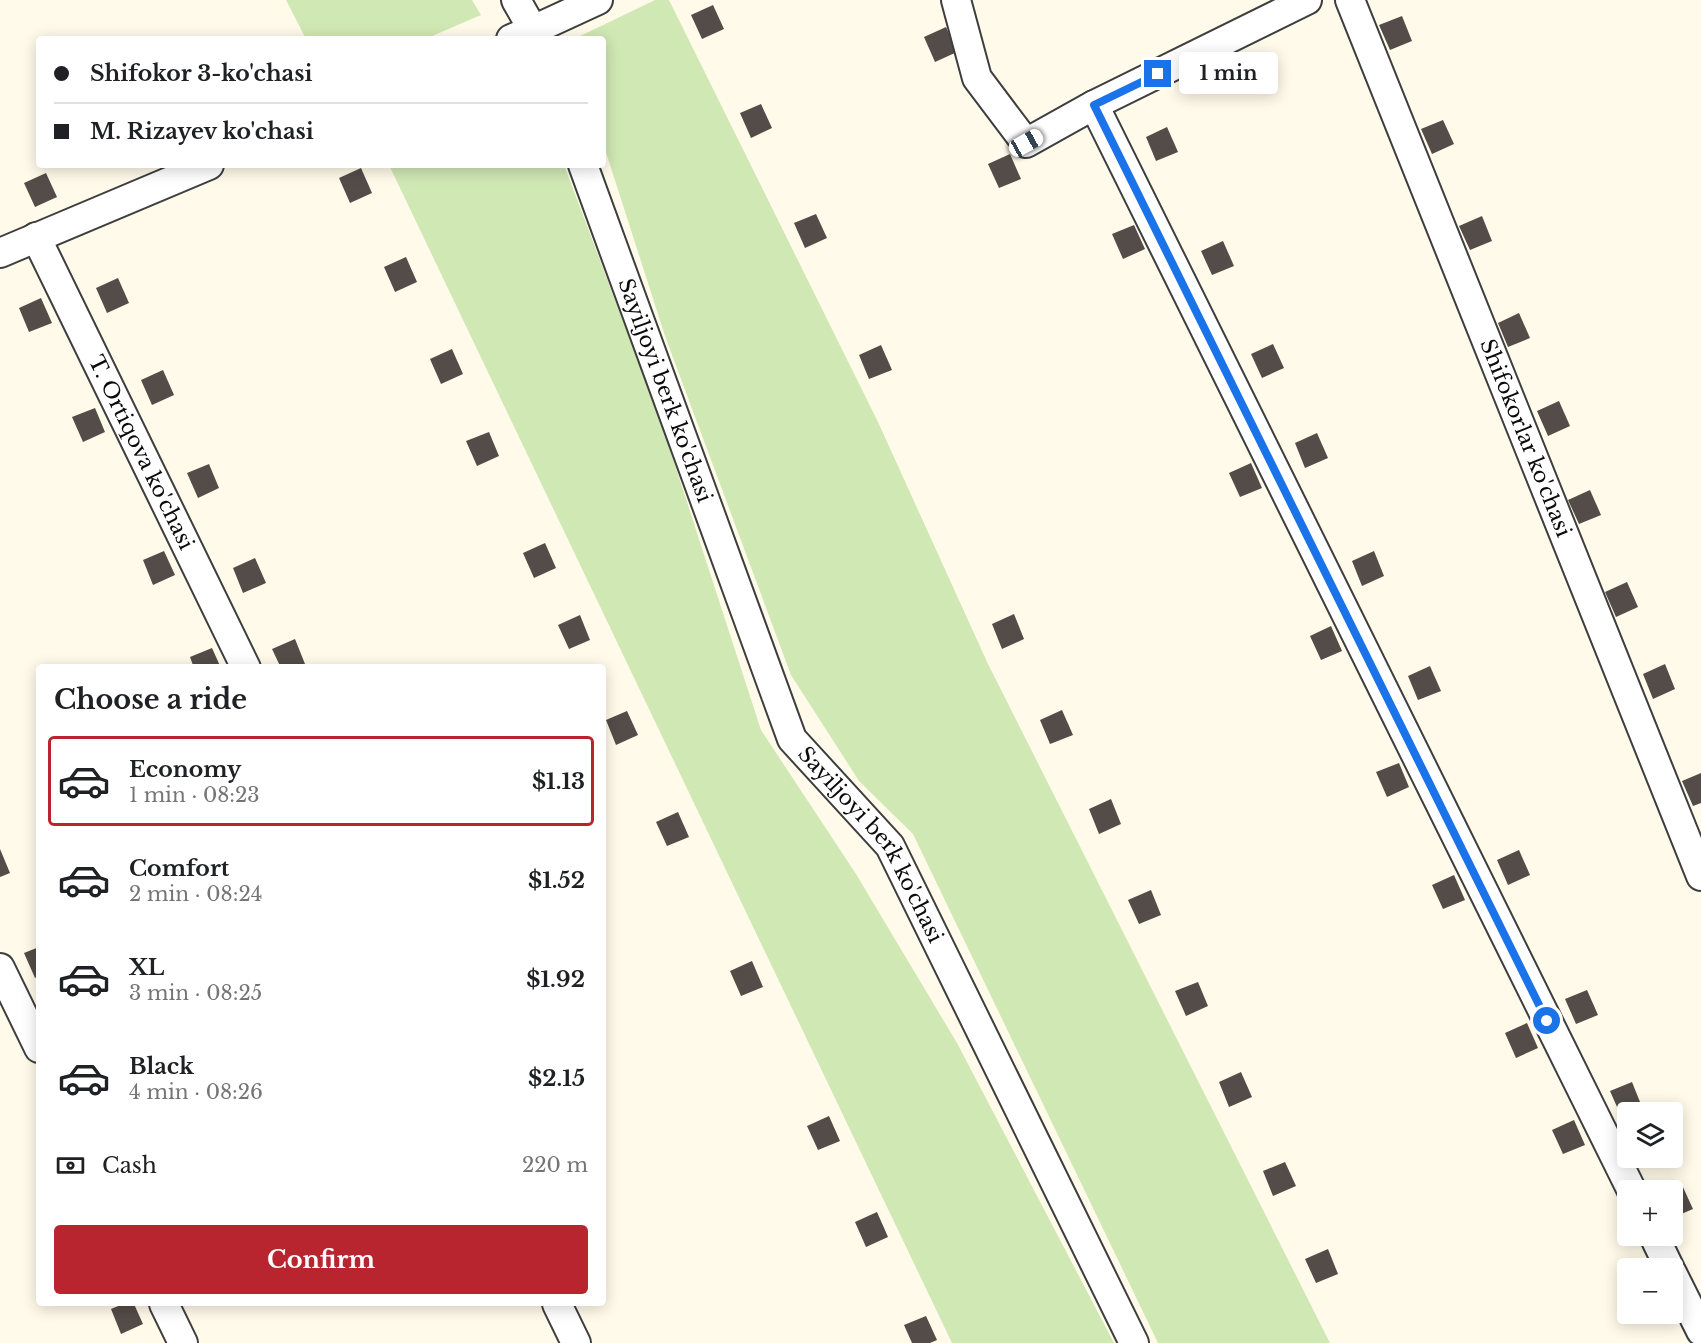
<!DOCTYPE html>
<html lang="en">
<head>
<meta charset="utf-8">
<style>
  :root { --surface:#fff; --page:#f6f6f6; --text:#202124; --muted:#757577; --line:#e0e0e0; --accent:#b9252f }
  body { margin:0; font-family:"Libre Baskerville",serif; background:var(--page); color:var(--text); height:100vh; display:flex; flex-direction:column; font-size:22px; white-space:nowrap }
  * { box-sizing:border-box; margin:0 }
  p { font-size:20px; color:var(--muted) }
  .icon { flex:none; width:33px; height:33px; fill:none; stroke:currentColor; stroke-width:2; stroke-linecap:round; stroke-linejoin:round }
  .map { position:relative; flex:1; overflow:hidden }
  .side { position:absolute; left:36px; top:664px; width:570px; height:642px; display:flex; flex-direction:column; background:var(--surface); border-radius:6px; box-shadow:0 3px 15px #0003 }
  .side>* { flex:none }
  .guide { position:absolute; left:36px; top:36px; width:570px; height:132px; border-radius:6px; box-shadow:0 3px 15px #0003; display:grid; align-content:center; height:132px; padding:0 18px; background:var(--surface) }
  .controls { position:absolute; left:1617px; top:1102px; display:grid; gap:12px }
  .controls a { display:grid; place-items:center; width:66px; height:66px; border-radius:6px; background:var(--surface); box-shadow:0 3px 15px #0003; font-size:30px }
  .end { position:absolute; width:27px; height:27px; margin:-14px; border:8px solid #1a73e8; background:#fff; box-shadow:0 0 0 3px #fff }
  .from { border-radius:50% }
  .bubble { position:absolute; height:42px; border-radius:6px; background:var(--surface); box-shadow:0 3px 15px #0003; font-size:20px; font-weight:800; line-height:42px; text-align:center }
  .car { position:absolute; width:18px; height:36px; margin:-18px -9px; border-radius:8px; box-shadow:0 0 4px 2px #0007; background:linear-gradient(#fff 24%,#345 0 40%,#fff 0 76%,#345 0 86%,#fff 0) }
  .guide b { display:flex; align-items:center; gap:21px; height:57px; font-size:22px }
  .guide b+b { border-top:2px solid var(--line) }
  .guide i { width:15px; height:15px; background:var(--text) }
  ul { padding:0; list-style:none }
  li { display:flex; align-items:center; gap:18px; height:90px; margin:0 12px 9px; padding:0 6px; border:3px solid transparent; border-radius:6px }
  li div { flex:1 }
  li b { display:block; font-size:22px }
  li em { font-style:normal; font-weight:800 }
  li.current { border-color:var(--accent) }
  li>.icon { width:54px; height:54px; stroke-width:1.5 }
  h2 { padding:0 18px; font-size:27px; line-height:72px }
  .pay { display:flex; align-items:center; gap:15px; height:66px; padding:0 18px; font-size:22px }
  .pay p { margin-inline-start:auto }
  .button { display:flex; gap:12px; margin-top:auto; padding:12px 18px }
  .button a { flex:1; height:69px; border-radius:6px; background:var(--accent); color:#fff; font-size:24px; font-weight:800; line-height:69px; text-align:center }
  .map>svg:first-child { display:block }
  .green { fill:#d0e8b4 }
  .building { fill:#534c48 }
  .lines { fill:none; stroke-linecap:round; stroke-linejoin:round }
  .minor-casing { stroke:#3e3e3e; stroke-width:32 }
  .minor { stroke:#fff; stroke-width:28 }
  .route { stroke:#1a73e8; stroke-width:8 }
  .labels { text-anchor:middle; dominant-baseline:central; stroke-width:6; stroke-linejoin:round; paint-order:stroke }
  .street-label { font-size:21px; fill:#0b0b0b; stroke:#fff }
</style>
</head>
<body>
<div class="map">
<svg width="1701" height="1343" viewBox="0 0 1701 1343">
  <rect width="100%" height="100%" fill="#fffae9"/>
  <g class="green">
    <polygon points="286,0 472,0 481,15 425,39 306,39"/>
    <polygon points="655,0 669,0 878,422 988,664 1330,1343 1158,1343 913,834 859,781 791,675 665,336 603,143 603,39 574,39"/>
    <polygon points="389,165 564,165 660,419 761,730 856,874 957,1043 1114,1343 952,1343"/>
  </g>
  <g class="building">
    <polygon points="713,5 724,29 702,39 691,15"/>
    <polygon points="1402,16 1412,41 1390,50 1379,25"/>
    <polygon points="946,27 957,52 935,62 924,37"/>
    <polygon points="761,104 772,128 751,138 740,113"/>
    <polygon points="1443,120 1454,144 1432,154 1421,129"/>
    <polygon points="1167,127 1178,152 1156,161 1146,137"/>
    <polygon points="1010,154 1021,179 999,188 988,164"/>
    <polygon points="361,168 372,193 350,203 339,178"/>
    <polygon points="46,173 57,197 35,207 24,183"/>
    <polygon points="816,214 827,238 805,248 794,223"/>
    <polygon points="1482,216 1492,241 1470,250 1459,226"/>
    <polygon points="1134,225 1145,249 1123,259 1112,234"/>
    <polygon points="1223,241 1234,266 1212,275 1201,251"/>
    <polygon points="406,257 417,282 395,292 384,267"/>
    <polygon points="118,278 129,303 107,313 96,288"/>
    <polygon points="41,298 52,323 29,332 19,308"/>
    <polygon points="1519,313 1530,338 1508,347 1498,323"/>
    <polygon points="1273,344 1284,368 1262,378 1251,354"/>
    <polygon points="881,345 892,370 869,379 859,355"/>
    <polygon points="452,349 463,374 441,384 430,359"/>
    <polygon points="163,370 174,395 152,405 141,380"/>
    <polygon points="1559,401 1570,426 1548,436 1537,411"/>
    <polygon points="95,408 105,432 83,442 72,417"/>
    <polygon points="489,432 499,456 477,466 466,441"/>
    <polygon points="1317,433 1328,458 1305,468 1295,443"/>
    <polygon points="1251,463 1262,488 1240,497 1229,473"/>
    <polygon points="209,464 219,488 198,498 187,473"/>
    <polygon points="1590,490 1601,515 1579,524 1568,500"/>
    <polygon points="545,543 556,568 534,578 523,553"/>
    <polygon points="164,551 175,575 153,585 143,560"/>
    <polygon points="1374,551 1384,576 1362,586 1352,561"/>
    <polygon points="255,558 266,583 243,593 233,568"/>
    <polygon points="1627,582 1638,607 1616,617 1605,592"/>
    <polygon points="1014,614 1024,639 1002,649 992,624"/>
    <polygon points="580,615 590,640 569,649 558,625"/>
    <polygon points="1331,626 1342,651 1321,660 1310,636"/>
    <polygon points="295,639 305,664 296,668 281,668 272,649"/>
    <polygon points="212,648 221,668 194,668 190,657"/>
    <polygon points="1665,664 1675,689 1653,699 1643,674"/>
    <polygon points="1430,666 1441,691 1418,700 1408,676"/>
    <polygon points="1062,710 1073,735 1050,744 1040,720"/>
    <polygon points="627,711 638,735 616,745 606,720"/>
    <polygon points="1399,763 1409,787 1387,797 1376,772"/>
    <polygon points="1701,773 1701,803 1693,806 1682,781"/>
    <polygon points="1111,799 1121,824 1099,834 1089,809"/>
    <polygon points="678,812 689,837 667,846 656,822"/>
    <polygon points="0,849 10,873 0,877"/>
    <polygon points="1519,850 1530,875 1508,885 1497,860"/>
    <polygon points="1454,875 1465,900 1443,909 1432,885"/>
    <polygon points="1151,890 1161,915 1139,924 1128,900"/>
    <polygon points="39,947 39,976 35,978 24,953"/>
    <polygon points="752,961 763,987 741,996 730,971"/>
    <polygon points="1198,982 1208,1006 1186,1016 1175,991"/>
    <polygon points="1587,990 1598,1015 1576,1024 1565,999"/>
    <polygon points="1527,1023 1538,1048 1516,1058 1505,1033"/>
    <polygon points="1241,1072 1252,1097 1229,1107 1219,1082"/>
    <polygon points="1632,1082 1642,1107 1621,1116 1610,1091"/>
    <polygon points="829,1116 840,1141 818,1150 807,1126"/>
    <polygon points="1574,1120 1585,1145 1563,1154 1552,1130"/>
    <polygon points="1285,1162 1296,1186 1273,1196 1263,1171"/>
    <polygon points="1682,1185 1693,1209 1672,1218 1672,1191 1668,1191"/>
    <polygon points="877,1212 888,1237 866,1247 855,1222"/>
    <polygon points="1328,1249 1338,1274 1316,1283 1305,1259"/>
    <polygon points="1641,1258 1646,1269 1628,1269 1628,1285 1620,1267"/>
    <polygon points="123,1304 134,1304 143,1324 121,1334 111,1309"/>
    <polygon points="926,1316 937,1340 930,1343 912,1343 904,1325"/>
  </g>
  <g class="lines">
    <defs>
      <g id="minor">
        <polyline points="516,0 533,30 598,0"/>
        <polyline points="956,0 977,78 1026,143 1094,105 1632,1191"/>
        <path id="s1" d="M1350,0l351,876"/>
        <polyline points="511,39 533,30 537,39"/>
        <polyline points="1094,105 1307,0"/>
        <path id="s2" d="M583,165l209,574 98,107 244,497"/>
        <path id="s3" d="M36,237l210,431"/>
        <polyline points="0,253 209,165"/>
        <polyline points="0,968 39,1048"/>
        <polyline points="1654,1236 1670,1269"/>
        <polyline points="1672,1273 1701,1331"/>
        <polyline points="164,1304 183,1343"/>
        <polyline points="557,1304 576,1343"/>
      </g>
    </defs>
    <use href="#minor" class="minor-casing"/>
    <use href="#minor" class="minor"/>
  </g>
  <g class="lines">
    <polyline class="route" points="1158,74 1094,105 1547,1021"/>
  </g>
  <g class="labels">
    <g class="street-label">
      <text stroke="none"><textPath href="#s2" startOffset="240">Sayiljoyi berk ko'chasi</textPath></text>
      <text stroke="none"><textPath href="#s1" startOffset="472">Shifokorlar ko'chasi</textPath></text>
      <text stroke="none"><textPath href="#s3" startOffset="240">T. Ortiqova ko'chasi</textPath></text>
      <text stroke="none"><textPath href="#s2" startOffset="744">Sayiljoyi berk ko'chasi</textPath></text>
    </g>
  </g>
</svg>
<div class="controls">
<a><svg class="icon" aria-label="layers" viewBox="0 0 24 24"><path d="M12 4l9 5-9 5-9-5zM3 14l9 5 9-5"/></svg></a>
<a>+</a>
<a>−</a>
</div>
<i class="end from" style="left:1547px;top:1021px"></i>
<i class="end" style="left:1158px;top:74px"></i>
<div class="bubble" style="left:1179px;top:52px;width:99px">1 min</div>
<i class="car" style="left:1026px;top:143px;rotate:61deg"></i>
<div class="guide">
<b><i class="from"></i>Shifokor 3-ko'chasi</b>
<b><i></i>M. Rizayev ko'chasi</b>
</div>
<section class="side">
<h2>Choose a ride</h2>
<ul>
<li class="current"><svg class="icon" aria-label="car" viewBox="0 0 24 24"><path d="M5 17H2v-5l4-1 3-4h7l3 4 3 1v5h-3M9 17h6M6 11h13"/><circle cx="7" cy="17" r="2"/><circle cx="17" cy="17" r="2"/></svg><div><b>Economy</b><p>1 min · 08:23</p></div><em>$1.13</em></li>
<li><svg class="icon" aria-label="car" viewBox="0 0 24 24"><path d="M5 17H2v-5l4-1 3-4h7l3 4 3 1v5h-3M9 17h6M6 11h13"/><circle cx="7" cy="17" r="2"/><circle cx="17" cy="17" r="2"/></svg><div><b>Comfort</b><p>2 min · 08:24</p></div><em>$1.52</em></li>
<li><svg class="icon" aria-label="car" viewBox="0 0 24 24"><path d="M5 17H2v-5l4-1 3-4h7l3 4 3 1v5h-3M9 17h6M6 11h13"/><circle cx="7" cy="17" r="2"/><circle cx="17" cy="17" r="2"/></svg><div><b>XL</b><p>3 min · 08:25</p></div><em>$1.92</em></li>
<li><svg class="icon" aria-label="car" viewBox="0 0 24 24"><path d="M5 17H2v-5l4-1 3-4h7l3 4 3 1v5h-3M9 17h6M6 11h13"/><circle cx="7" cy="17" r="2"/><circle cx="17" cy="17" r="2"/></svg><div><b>Black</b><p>4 min · 08:26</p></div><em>$2.15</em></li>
</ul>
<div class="pay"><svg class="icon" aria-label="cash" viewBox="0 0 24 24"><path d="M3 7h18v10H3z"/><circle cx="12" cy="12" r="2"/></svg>Cash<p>220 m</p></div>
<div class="button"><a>Confirm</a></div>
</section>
</div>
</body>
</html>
